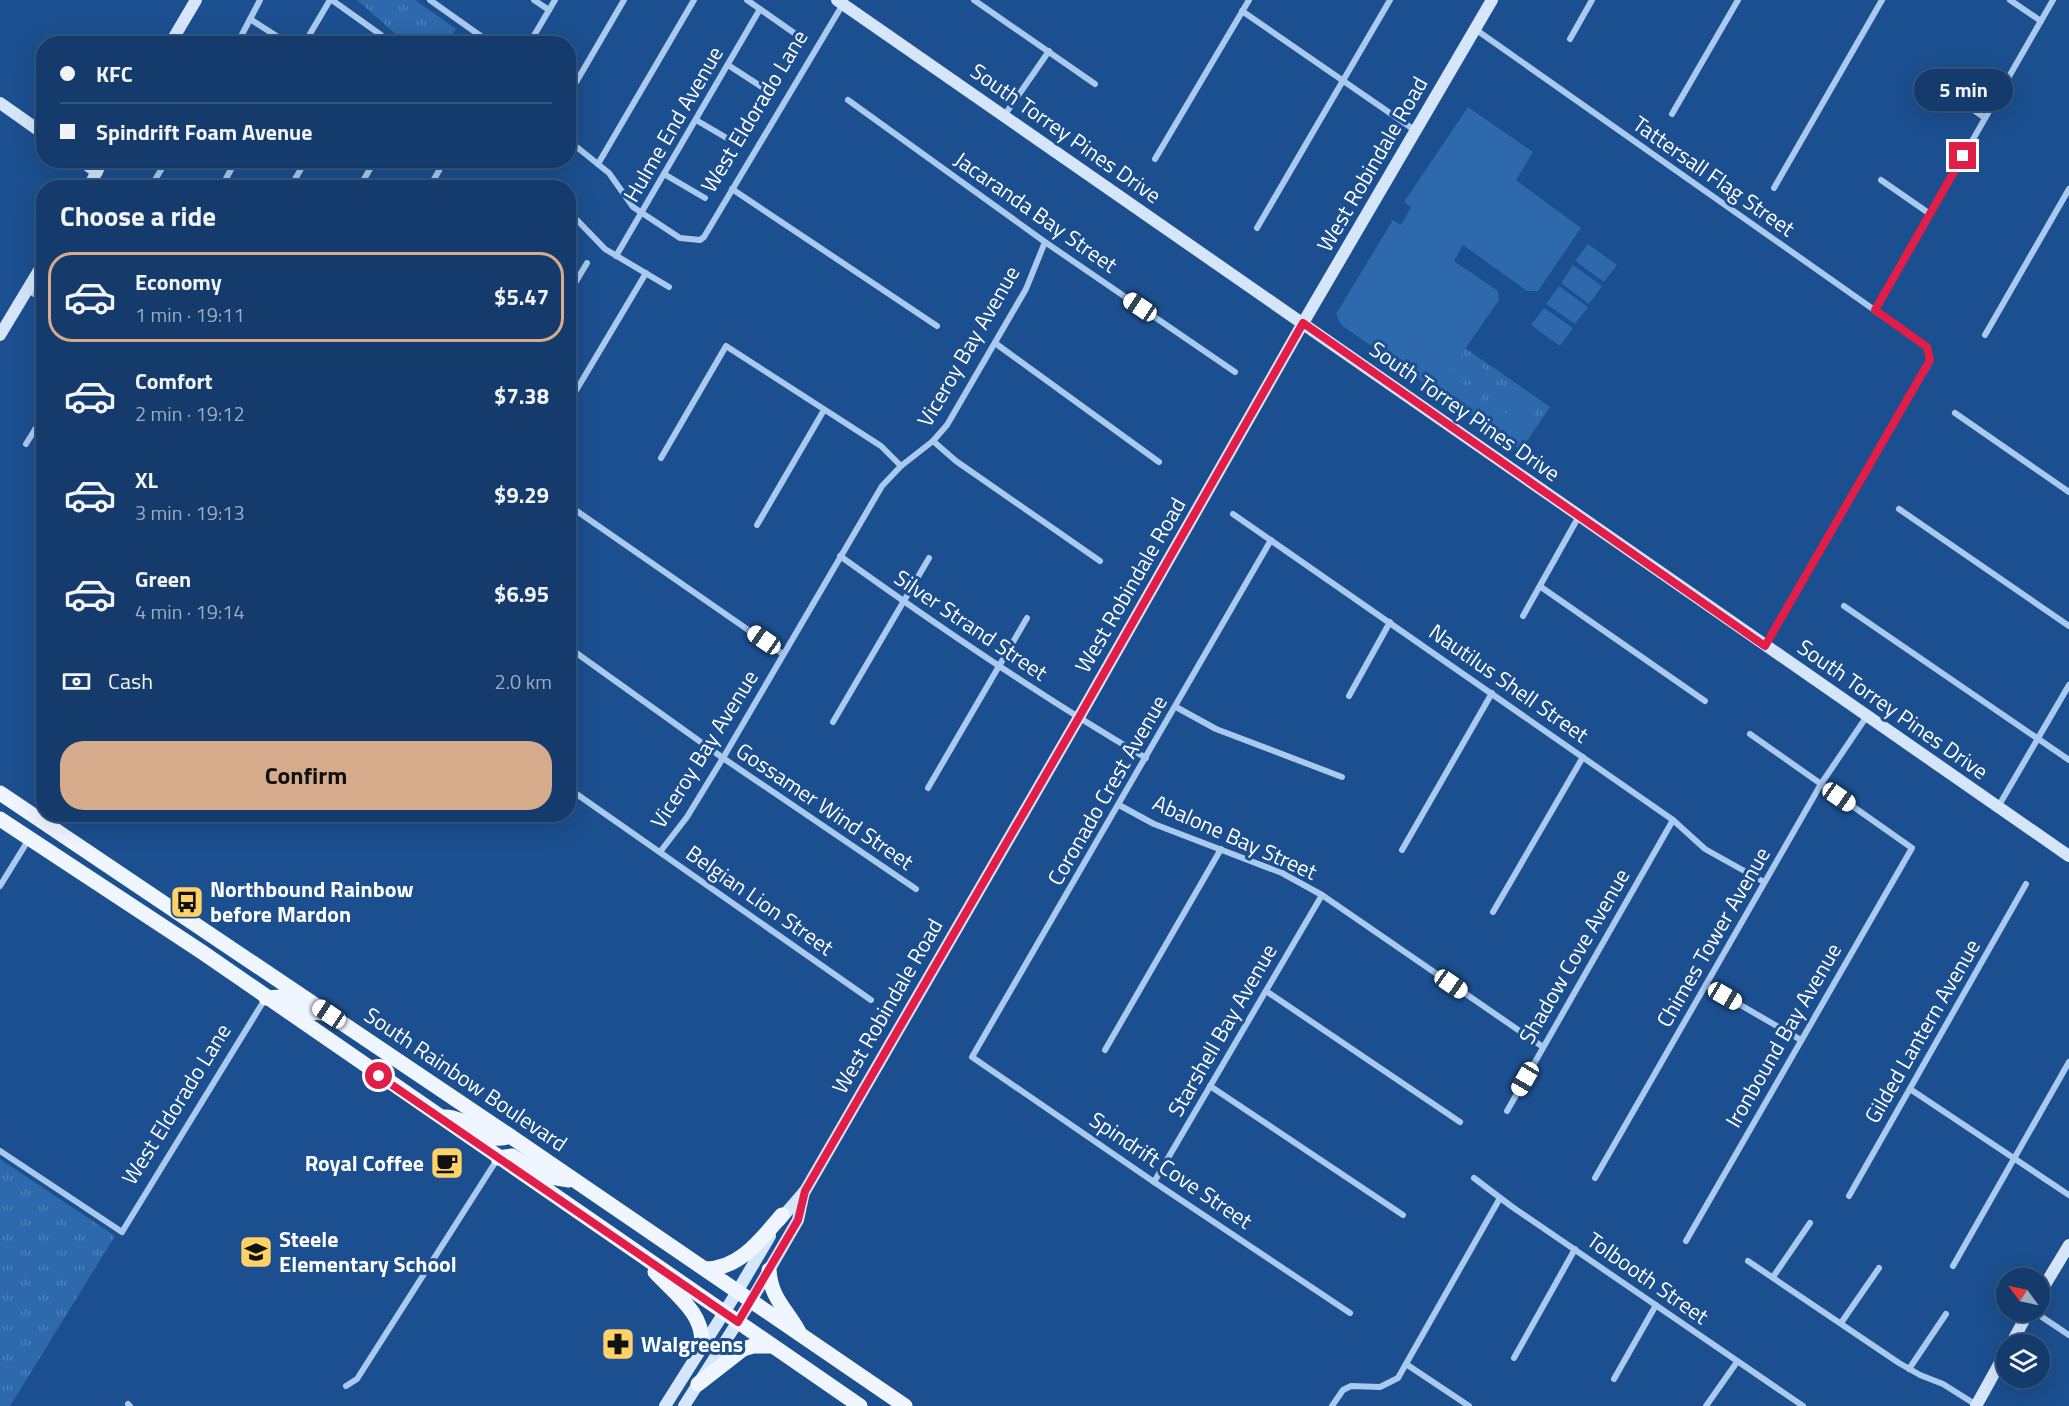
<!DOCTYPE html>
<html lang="en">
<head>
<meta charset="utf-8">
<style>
  :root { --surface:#143b6b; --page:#214673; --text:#f1f3f6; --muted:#9dadc1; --line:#33557e; --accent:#d6ab8b }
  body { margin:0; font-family:"Titillium Web",sans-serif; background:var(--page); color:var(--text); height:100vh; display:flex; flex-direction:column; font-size:22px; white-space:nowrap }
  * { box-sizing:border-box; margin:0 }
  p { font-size:20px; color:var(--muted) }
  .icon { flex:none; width:33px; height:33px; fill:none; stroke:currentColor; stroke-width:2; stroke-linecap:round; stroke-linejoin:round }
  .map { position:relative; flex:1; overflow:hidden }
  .sheet { position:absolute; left:36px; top:180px; width:540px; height:642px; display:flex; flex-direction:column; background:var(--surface); border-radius:24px; box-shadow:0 6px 24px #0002,0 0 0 2px var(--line) }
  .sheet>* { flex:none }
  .top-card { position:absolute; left:36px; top:36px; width:540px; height:132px; border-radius:24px; box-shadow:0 6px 24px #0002,0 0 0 2px var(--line); display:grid; align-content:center; height:132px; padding:0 24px; background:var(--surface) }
  .needle { width:39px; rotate:303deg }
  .buttons { position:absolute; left:1996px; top:1268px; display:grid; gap:12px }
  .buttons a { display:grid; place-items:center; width:54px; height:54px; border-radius:50%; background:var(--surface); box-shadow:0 6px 24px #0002,0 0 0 2px var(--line); font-size:30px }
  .end { position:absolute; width:27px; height:27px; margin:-14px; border:8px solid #e11d48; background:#fff; box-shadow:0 0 0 3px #fff }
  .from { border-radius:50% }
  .bubble { position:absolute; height:42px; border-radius:21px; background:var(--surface); box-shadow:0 6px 24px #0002,0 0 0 2px var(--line); font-size:20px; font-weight:700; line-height:42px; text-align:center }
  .car { position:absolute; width:18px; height:36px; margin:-18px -9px; border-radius:8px; box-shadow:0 0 4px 2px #0007; background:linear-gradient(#fff 24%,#345 0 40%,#fff 0 76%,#345 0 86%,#fff 0) }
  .top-card b { display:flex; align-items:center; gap:21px; height:57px; font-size:22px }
  .top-card b+b { border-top:2px solid var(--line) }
  .top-card i { width:15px; height:15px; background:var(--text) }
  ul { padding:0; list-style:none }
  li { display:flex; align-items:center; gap:18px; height:90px; margin:0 12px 9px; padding:0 12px; border:3px solid transparent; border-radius:24px }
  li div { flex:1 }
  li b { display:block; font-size:22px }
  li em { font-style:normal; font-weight:700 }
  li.active { border-color:var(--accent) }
  li>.icon { width:54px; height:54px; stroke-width:1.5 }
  h2 { padding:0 24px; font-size:27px; line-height:72px }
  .pay { display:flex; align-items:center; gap:15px; height:66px; padding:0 24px; font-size:22px }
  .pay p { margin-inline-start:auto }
  .primary-button { display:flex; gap:12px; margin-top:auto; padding:12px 24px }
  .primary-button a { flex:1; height:69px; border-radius:24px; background:var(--accent); color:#111; font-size:24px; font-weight:700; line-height:69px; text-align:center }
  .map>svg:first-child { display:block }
  .grass { fill:url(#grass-tufts) }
  .pitch { fill:#2e69ad }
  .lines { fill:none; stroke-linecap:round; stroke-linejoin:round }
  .street { stroke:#a9c9ee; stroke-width:6 }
  .secondary { stroke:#d6e6fa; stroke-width:12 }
  .primary { stroke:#f0f6ff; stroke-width:15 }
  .route { stroke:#e11d48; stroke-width:8 }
  .labels { text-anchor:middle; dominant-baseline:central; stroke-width:6; stroke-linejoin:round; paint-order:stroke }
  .street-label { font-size:22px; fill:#fff; stroke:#1b4f8f }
  .poi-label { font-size:22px; font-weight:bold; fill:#fff; stroke:#1b4f8f; text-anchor:start }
</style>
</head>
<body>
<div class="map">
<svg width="2069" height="1406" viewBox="0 0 2069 1406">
  <defs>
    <pattern id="grass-tufts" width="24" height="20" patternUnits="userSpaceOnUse" patternTransform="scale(1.5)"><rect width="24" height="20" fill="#2e69ad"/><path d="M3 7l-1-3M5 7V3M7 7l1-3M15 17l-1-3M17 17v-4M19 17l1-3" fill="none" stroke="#4d80b9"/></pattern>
  </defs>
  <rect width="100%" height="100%" fill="#1b4f8f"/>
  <g class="grass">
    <polygon points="357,0 415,0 456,29 447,43 406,43"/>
    <polygon points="1465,348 1550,407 1521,450 1436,391"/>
    <polygon points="0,1159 115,1236 10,1406 0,1406"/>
  </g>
  <g class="pitch">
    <polygon points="1468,107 1533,152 1516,180 1581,228 1538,291 1527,291 1463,245 1454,261 1498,291 1499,300 1436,391 1341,325 1336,314 1393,220 1401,225 1411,207 1404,202"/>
    <polygon points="1588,244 1617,265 1604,282 1575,261"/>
    <polygon points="1573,265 1602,286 1589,304 1561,283"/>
    <polygon points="1559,286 1588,307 1575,324 1546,304"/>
    <polygon points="1544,308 1573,328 1560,346 1531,325"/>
    <polygon points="1468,358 1496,377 1487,390 1460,371"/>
    <polygon points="1455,378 1482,397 1474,409 1446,390"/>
    <polygon points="1512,388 1539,407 1531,419 1503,401"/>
    <polygon points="1498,408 1526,426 1517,439 1490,420"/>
  </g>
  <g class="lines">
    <g class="street">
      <polyline points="332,0 381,35 390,44"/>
      <polyline points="430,0 492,44"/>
      <polyline points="534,0 549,10"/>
      <polyline points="747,0 797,35"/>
      <polyline points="974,0 1095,84"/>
      <polyline points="2010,0 2041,21"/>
      <polyline points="1242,11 1416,131"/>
      <polyline points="250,19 289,44"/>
      <path d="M1475,29l452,318c4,12 3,18 -5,27l-157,271"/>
      <polyline points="1570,39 1592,0"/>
      <polyline points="237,44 260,0"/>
      <polyline points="304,44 330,0"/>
      <polyline points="529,44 555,0"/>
      <polyline points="728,65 768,91"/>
      <polyline points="1937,84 1985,118"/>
      <polyline points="568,96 624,0"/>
      <polyline points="848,100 1045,242 1235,372"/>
      <polyline points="1672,114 1738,0"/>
      <polyline points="1004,116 1049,51"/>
      <polyline points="696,120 737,144"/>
      <polyline points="568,140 609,173 633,207 680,238 700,240 704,237 843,4"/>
      <polyline points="1155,159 1249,0"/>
      <polyline points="598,164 694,0"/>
      <polyline points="664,174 705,198"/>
      <polyline points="1881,180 1930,214"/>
      <polyline points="155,182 164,188"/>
      <polyline points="150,188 167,160"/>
      <polyline points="221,188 236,160"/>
      <polyline points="290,188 306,160"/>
      <polyline points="359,188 375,160"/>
      <polyline points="429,188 445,160"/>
      <polyline points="511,188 525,188"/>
      <polyline points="1774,188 1882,0"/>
      <polyline points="732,189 937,326"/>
      <polyline points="568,214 578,221 605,249 669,287"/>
      <polyline points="1257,228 1390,0"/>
      <polyline points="616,256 760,9"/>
      <polyline points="27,290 44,299"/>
      <polyline points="568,295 587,263"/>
      <polyline points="1875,310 2053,0"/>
      <polyline points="1985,335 2069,189"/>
      <polyline points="995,343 1159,462"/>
      <polyline points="568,404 646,273"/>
      <polyline points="1955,413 2069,492"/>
      <polyline points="933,441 956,461 1100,561"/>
      <polyline points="26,444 44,415"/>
      <polyline points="661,458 726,346 881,446 901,466"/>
      <polyline points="571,507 783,654"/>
      <polyline points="1899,509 2069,626"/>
      <polyline points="1233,514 1673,820 1705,849 1764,882"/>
      <polyline points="757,525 824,410"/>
      <polyline points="1271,540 972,1057 1154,1182 1350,1313"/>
      <path d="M840,556c99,71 200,140 306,202"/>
      <polyline points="1541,587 1705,701"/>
      <polyline points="1844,606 2069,760"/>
      <polyline points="1523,616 1579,516"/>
      <polyline points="568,647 723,758 916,889"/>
      <polyline points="1349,696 1390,622"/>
      <polyline points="1176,707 1216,729 1342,777"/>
      <polyline points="833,722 929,558"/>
      <polyline points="568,788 871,1000"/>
      <polyline points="928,788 1027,618"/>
      <polyline points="1119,805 1154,824 1282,873 1322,895 1543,1047"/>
      <polyline points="1998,807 2069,685"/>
      <polyline points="1402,850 1492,693"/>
      <polyline points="660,852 687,817 723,758 882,486 901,466 933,441 947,425 1026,289 1045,242"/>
      <polyline points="0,886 29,839"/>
      <polyline points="1493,912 1583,757"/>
      <polyline points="1706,985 1801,1040"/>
      <polyline points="1266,991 1460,1122"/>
      <polyline points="1105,1050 1221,849"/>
      <polyline points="1210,1086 1403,1215"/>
      <polyline points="1910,1089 2069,1195"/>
      <polyline points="1507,1111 1673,820"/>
      <polyline points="0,1151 122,1232 265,999"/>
      <polyline points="1474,1178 1511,1206 1803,1406"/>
      <polyline points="1595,1178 1821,784 1867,716"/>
      <polyline points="1154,1182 1322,895"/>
      <polyline points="1849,1196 2026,884"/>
      <polyline points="1686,1241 1912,848 1750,734"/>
      <polyline points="1748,1261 1899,1363 1920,1375 1943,1384 1978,1406"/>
      <polyline points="1953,1266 2069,1062"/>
      <polyline points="1773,1277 1810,1223"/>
      <polyline points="2033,1311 2069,1335"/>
      <polyline points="1841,1323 1879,1268"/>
      <polyline points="1514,1358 1575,1249"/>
      <polyline points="1406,1364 1469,1406"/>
      <polyline points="1909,1369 1946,1314"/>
      <polyline points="1614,1379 1656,1305"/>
      <polyline points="346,1386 357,1379 498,1158"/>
      <polyline points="128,1404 130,1406"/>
      <polyline points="1332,1406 1343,1390 1351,1386 1380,1387 1398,1378 1500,1198"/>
      <polyline points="1706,1406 1737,1362"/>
    </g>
    <g class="secondary">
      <polyline points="837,0 2069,856"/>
      <polyline points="170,44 196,0"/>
      <polyline points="0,103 44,134"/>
      <polyline points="80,160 97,172"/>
      <polyline points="88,188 103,160"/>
      <polyline points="0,335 44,262"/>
      <polyline points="779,1221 805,1191 1078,719 1303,323 1492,0"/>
      <polyline points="2040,1293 2069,1245"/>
      <polyline points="2011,1344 2029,1311"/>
      <polyline points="665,1406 737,1292 770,1236"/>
      <polyline points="684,1406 751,1301 798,1220 804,1192"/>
      <polyline points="1976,1406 2007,1350"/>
    </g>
    <g class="primary">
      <polyline points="0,793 510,1136 905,1406"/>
      <polyline points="0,819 202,952 860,1406"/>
      <polyline points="266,998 281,997 305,1012 326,1013"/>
      <path d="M444,1117c25,-1 41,30 66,19"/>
      <polyline points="498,1158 512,1156 545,1176 569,1180"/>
      <path d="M705,1269c35,0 56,-30 77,-54"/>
      <path d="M769,1270c2,29 17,38 30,62"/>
      <path d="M655,1272c20,22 52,43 46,76"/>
      <polyline points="698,1384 743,1349 753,1346 772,1346"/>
    </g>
  </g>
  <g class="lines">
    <polyline class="route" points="379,1076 738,1322 798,1220 805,1191 1078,719 1303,323 1765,646 1930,360 1927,347 1875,310 1963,156"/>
  </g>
  <defs>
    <symbol id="bus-square" viewBox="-11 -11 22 22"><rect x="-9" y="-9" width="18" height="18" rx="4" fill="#ffd166" stroke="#1b4f8f"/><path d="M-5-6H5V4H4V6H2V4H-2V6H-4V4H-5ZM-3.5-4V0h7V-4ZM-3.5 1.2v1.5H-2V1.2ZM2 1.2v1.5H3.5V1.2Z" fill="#111"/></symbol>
    <symbol id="cafe-square" viewBox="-11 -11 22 22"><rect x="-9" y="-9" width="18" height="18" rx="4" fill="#ffd166" stroke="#1b4f8f"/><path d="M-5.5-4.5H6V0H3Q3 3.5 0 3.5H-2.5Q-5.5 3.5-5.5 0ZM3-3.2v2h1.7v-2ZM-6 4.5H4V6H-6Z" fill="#111"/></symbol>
    <symbol id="school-square" viewBox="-11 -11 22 22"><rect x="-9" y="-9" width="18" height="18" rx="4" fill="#ffd166" stroke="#1b4f8f"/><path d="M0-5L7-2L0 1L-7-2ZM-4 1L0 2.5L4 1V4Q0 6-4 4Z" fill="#111"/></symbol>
    <symbol id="pharmacy-square" viewBox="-11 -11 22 22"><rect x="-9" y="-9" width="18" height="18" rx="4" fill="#ffd166" stroke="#1b4f8f"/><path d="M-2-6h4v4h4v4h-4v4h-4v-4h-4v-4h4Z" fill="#111"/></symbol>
  </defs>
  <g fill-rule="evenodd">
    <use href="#bus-square" x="168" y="883" width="38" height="38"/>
    <use href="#cafe-square" x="428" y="1144" width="38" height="38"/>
    <use href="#school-square" x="237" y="1233" width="38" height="38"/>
    <use href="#pharmacy-square" x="599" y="1325" width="38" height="38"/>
  </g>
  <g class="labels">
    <g class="street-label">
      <text transform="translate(754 111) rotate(-59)">West Eldorado Lane</text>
      <text transform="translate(673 124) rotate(-60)">Hulme End Avenue</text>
      <text transform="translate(1066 133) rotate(35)">South Torrey Pines Drive</text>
      <text transform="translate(1372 164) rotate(-60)">West Robindale Road</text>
      <text transform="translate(1714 176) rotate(35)">Tattersall Flag Street</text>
      <text transform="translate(1036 212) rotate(35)">Jacaranda Bay Street</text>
      <text transform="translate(968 346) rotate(-60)">Viceroy Bay Avenue</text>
      <text transform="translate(1465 411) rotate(35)">South Torrey Pines Drive</text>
      <text transform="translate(1130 585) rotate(-60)">West Robindale Road</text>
      <text transform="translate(971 625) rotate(34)">Silver Strand Street</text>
      <text transform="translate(1509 683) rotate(35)">Nautilus Shell Street</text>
      <text transform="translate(1893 709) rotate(35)">South Torrey Pines Drive</text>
      <text transform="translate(704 749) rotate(-58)">Viceroy Bay Avenue</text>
      <text transform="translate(1107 790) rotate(-60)">Coronado Crest Avenue</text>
      <text transform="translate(825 806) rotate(34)">Gossamer Wind Street</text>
      <text transform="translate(1235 837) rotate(24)">Abalone Bay Street</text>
      <text transform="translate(760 900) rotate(35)">Belgian Lion Street</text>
      <text transform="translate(1713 937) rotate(-60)">Chimes Tower Avenue</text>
      <text transform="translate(1574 956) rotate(-60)">Shadow Cove Avenue</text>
      <text transform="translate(887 1006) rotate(-60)">West Robindale Road</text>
      <text transform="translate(1222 1030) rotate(-60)">Starshell Bay Avenue</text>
      <text transform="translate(1922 1031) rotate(-60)">Gilded Lantern Avenue</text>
      <text transform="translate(1783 1035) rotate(-60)">Ironbound Bay Avenue</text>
      <text transform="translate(466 1079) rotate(34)">South Rainbow Boulevard</text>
      <text transform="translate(176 1104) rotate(-58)">West Eldorado Lane</text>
      <text transform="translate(1171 1170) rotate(34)">Spindrift Cove Street</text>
      <text transform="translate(1648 1278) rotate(35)">Tolbooth Street</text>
    </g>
    <g class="poi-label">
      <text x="210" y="889">Northbound Rainbow<tspan x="210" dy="25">before Mardon</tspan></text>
      <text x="424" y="1163" text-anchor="end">Royal Coffee</text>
      <text x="279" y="1239">Steele<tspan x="279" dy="25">Elementary School</tspan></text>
      <text x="641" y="1344">Walgreens</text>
    </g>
  </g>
</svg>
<div class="buttons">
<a><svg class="needle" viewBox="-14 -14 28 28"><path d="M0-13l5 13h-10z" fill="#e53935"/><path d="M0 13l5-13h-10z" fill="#9dadc1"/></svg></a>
<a><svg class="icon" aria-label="layers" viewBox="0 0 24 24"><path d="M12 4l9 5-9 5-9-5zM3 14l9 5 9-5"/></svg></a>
</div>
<i class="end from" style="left:379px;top:1076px"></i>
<i class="end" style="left:1963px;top:156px"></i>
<div class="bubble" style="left:1914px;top:69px;width:99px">5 min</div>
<i class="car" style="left:1140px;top:307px;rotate:304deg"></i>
<i class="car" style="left:764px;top:640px;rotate:305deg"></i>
<i class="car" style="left:1839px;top:797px;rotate:125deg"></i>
<i class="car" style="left:1451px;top:984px;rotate:125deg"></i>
<i class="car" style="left:1725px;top:996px;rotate:120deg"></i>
<i class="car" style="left:329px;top:1014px;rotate:304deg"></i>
<i class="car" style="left:1525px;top:1079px;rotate:210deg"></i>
<div class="top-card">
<b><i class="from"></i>KFC</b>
<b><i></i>Spindrift Foam Avenue</b>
</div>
<section class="sheet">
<h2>Choose a ride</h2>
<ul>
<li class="active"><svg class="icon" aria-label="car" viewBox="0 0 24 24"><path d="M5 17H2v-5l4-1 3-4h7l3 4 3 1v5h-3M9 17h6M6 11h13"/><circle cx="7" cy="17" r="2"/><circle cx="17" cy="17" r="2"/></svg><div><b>Economy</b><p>1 min · 19:11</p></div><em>$5.47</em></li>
<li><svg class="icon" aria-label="car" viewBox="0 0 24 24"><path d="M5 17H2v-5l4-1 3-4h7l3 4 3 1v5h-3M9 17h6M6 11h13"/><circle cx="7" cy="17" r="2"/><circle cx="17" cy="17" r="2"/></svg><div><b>Comfort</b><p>2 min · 19:12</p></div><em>$7.38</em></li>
<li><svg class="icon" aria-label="car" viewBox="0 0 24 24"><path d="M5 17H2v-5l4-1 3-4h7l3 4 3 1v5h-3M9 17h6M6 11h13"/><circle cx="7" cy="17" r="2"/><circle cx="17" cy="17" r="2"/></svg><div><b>XL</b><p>3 min · 19:13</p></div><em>$9.29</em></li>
<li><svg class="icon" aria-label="car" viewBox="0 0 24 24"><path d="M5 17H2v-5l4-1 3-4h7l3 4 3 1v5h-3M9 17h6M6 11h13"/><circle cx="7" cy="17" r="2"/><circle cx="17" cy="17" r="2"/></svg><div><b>Green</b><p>4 min · 19:14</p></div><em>$6.95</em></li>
</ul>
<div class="pay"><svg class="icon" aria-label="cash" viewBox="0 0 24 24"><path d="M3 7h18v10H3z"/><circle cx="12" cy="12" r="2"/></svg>Cash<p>2.0 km</p></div>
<div class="primary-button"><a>Confirm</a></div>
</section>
</div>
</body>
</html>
